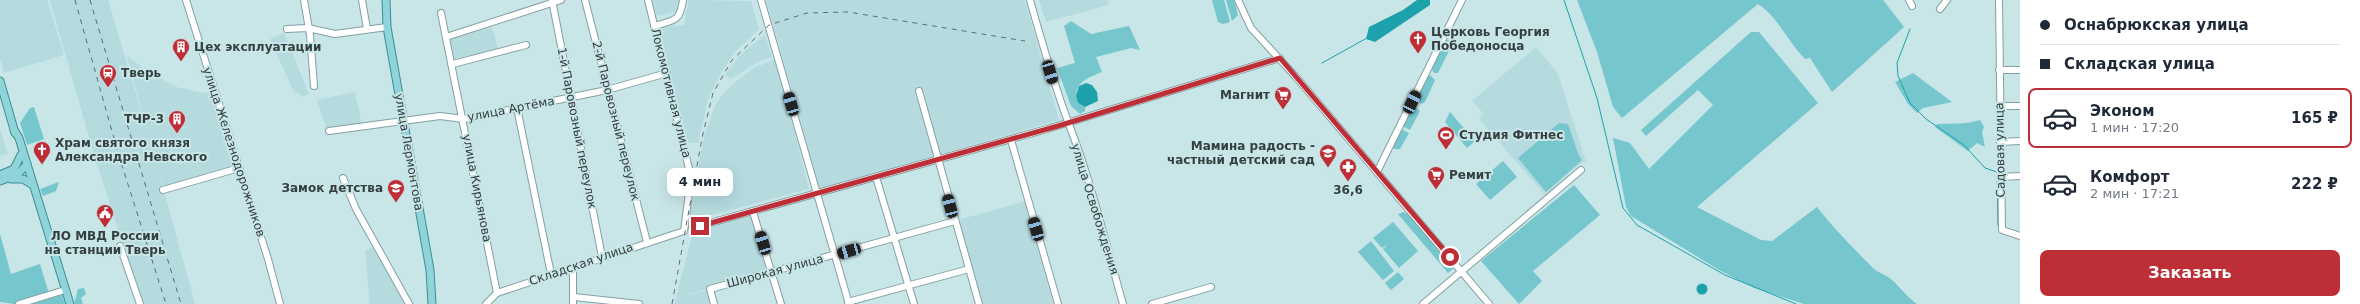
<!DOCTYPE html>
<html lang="ru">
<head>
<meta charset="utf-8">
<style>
  :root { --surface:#fff; --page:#f6f6f7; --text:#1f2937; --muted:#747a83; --line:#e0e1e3; --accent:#be2e37 }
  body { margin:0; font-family:"DejaVu Sans",sans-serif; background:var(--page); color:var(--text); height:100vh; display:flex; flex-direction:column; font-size:15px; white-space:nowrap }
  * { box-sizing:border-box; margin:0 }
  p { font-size:13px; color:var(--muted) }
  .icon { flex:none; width:22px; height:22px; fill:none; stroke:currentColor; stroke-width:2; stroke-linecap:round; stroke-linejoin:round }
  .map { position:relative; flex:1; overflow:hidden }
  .drawer { display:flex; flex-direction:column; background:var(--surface); width:340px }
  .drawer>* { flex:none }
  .banner { display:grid; align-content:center; height:88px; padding:0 20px; background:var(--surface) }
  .end { position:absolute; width:18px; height:18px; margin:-9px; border:5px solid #be2e37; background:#fff; box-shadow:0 0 0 2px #fff }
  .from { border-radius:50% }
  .bubble { position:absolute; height:28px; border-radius:8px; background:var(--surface); box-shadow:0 4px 16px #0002; font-size:13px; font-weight:700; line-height:28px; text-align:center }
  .car { position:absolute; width:12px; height:24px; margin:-12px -6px; border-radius:5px; box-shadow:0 0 3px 1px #0007; background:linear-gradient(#222 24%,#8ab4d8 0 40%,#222 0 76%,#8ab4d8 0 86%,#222 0) }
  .banner b { display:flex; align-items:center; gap:14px; height:38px; font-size:15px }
  .banner b+b { border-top:1px solid var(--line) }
  .banner i { width:10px; height:10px; background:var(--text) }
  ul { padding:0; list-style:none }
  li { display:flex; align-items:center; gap:12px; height:60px; margin:0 8px 6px; padding:0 12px; border:2px solid transparent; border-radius:8px }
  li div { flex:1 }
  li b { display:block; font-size:15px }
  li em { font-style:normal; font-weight:700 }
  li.on { border-color:var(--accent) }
  li>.icon { width:36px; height:36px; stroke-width:1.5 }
  .cta { display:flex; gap:8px; margin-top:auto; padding:8px 20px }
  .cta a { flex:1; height:46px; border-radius:8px; background:var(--accent); color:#fff; font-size:16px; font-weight:700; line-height:46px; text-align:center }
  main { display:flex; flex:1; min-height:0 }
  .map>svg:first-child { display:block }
  .built { fill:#b5dbdf }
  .green { fill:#76c6cd }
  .water { fill:#1da2ac }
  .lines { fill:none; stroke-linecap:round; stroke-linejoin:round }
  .stream { stroke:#1da2ac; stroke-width:1 }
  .minor-casing { stroke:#84a0a2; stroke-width:8 }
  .major-casing { stroke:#3e8d93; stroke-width:9 }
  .minor { stroke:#fff; stroke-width:6 }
  .major { stroke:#8ed4d9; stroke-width:7 }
  .rail { stroke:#5f6f71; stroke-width:1; stroke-dasharray:5 5; stroke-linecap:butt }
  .route { stroke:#be2e37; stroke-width:5 }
  .labels { text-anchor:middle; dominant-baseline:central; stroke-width:4; stroke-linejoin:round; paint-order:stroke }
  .poi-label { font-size:12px; font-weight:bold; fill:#343f40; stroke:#c8e5e7; text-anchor:start }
  .street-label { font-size:12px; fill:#343f40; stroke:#c8e5e7 }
</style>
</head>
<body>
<main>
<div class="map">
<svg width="2020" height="304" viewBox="0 0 2020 304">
  <rect width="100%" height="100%" fill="#c8e5e7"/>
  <g class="built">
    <polygon points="0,0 47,0 64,55 4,73 0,58"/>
    <polygon points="50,0 108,0 148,134 127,56 148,72 179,88 210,94 234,167 164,188 156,162 195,304 142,304 92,148"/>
    <polygon points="652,0 679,0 678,11 657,16"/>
    <polygon points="689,0 751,1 759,29 734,53 722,71 708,99 698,143 688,143 658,31 660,27 684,25"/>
    <polygon points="766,0 1025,0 1059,120 820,189"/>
    <polygon points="1039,0 1108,0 1109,5 1046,22"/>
    <polygon points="492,27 498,50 455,61 450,39"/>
    <polygon points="284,33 309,94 302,97 299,92 295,94 270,39"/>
    <polygon points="765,35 772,57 758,62 731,79 725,75 742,53"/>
    <polygon points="1536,47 1558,74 1586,162 1580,164 1545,195 1479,119 1484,114 1472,101"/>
    <polygon points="776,59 809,189 697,219 690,213 704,136 716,104 723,94 739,79 754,68"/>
    <polygon points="355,92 362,125 327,130 317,100"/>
    <polygon points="0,129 8,154 0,156"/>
    <polygon points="1026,201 1053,304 983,304 958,220"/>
    <polygon points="751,214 768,271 676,298 693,232"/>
    <polygon points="375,247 406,304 370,304 365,250"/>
    <polygon points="708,290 712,304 674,304 676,298"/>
  </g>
  <g class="green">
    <polygon points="1212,0 1224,0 1230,22 1223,24 1218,22"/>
    <polygon points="1226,0 1234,0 1238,15 1232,21"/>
    <path d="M1577,0h306l21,27 -72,65 -22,-34 -5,1c-17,-17 -27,-42 -47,-55l-136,114 -9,-11 -16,-55z"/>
    <path d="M1071,21l20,13 38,-8 11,24 -9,-2 -35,9 6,15c-15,6 -30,11 -24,31l7,4v4l-5,3 -9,-8 -14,-38 18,-5 -11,-37z"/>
    <path d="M1751,32h8l59,71 -121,104 64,33 11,1 45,-34c17,22 37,42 57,62 5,4 13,6 18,11 9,8 15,17 25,24h-113l-50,-16 -35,-18 -88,-54 -5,-9 -13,-69 17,5 19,26 64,-64 -15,-15 -52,46 -5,-6z"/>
    <polygon points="1446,39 1453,43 1438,73 1434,73 1431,68"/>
    <polygon points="1913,73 1952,102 1923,108 1917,113 1908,104 1895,82"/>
    <polygon points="1430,75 1435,80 1425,102 1421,104 1416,99 1427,77"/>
    <polygon points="1415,106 1420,111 1410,130 1402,126 1412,107"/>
    <polygon points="34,107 44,139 27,145 20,123 30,108"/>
    <polygon points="1450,112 1475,141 1467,148 1445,122"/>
    <path d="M1980,120l4,7 -2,5 3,15 -8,-4 -9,8 -33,-24 2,-3c15,-1 28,1 43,-4z"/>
    <polygon points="1559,123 1568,124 1579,156 1582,160 1546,192 1518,158"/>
    <polygon points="1401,129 1409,133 1400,149 1394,149 1393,145"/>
    <polygon points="1503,161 1517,177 1490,200 1476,184"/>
    <polygon points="59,182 56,191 43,196 40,189"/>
    <polygon points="1574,185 1600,215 1533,271 1542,281 1519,304 1481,261"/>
    <polygon points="1403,212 1408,214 1454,268 1448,273 1398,214"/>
    <polygon points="1393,222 1418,251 1399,268 1383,249 1388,244 1382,248 1373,238"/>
    <polygon points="0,234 11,274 40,264 49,294 14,304 0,302"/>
    <polygon points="1371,241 1394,271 1383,280 1358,252"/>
    <polygon points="1398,272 1404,279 1391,290 1385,283"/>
    <polygon points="84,288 86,294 81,298 83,304 74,304 78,289"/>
    <polygon points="62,295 65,304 24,304"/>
  </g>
  <g class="water">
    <polygon points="1417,0 1430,0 1430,5 1375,42 1366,39 1369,27 1403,10"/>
    <polygon points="1086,83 1092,85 1097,92 1098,101 1085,107 1078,103 1076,96 1079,86"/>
    <circle cx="1702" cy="289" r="5.5"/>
  </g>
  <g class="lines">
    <g class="stream">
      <polyline points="1564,0 1597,98 1623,208 1637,225 1725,275 1796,304"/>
      <polyline points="1910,29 1897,63 1898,76 1910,103 1926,119 1964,145 1985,168 1997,172 1998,225"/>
      <polyline points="1322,63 1367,38"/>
      <polyline points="2005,67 2020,67"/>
    </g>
    <defs>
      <g id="minor">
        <polyline points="186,0 268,259 280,304"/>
        <polyline points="304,0 310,35 314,86"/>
        <polyline points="362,0 367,29"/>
        <polyline points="552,0 602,257"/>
        <polyline points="585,0 647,242"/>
        <polyline points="761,0 849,304"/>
        <path d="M1030,0c12,43 24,85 40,127 22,57 36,118 53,177"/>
        <polyline points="1238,0 1251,28 1296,77 1489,304"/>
        <polyline points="1909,0 1912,6"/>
        <polyline points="1999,0 2002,230 2020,236"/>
        <polyline points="1940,9 1947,0"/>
        <polyline points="441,13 497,293"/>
        <path d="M654,26c20,-6 26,-4 29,-26"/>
        <polyline points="287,29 308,28 335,34 387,27"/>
        <polyline points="446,37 561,0"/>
        <polyline points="453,64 526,45"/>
        <polyline points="1999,70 2020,70"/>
        <polyline points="919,91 979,304"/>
        <polyline points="2000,106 2020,106"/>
        <polyline points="517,108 551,274"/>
        <polyline points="329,131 440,116 464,119 607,90 667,73"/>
        <polyline points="1011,140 1058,304"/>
        <polyline points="2000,142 2020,141"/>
        <polyline points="1377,172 1462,0"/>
        <polyline points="876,177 914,304"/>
        <polyline points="2001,177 2020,176"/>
        <polyline points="343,178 356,209 409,304"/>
        <polyline points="163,190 239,168"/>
        <polyline points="753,212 781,304"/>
        <polyline points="692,228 1047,129 1280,58"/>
        <polyline points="120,246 140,304"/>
        <polyline points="573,267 573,304"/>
        <polyline points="574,297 639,304"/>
        <polyline points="848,302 969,269"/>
        <polyline points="19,304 65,290"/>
        <polyline points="486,304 497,293 684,231 691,177 648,0"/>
        <polyline points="714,304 710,289 955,221"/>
        <polyline points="1152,304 1211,287"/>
        <polyline points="1423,304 1581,170"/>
      </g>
      <g id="major">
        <polyline points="386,0 387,27 430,270 432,304"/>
        <polyline points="0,81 15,133"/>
        <polyline points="14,130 19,138 70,304"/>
        <polyline points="0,175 14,169 21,155"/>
        <polyline points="11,179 23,179 31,184"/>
        <polyline points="0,181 18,174 27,164"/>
      </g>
    </defs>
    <use href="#minor" class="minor-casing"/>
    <use href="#major" class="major-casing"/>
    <use href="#minor" class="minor"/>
    <use href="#major" class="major"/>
    <g class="rail">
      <polyline points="75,0 119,156 166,304"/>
      <polyline points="90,0 181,304"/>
      <polyline points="672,304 702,138 713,93 732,60 769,25 807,13 848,12 1025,41"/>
    </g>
  </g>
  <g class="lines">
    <polyline class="route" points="700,226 1058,126 1280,58 1450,257"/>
  </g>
  <defs>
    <symbol id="church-pin" viewBox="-11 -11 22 30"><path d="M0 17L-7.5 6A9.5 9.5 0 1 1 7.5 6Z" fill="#be2e37" stroke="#c8e5e7"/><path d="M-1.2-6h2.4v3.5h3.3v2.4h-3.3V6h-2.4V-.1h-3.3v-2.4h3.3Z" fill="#fff"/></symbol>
    <symbol id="building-pin" viewBox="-11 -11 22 30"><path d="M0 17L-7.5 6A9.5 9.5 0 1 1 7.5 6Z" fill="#be2e37" stroke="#c8e5e7"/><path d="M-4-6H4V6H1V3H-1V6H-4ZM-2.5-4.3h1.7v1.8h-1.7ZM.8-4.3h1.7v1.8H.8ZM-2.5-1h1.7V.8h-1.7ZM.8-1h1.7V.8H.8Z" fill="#fff"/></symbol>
    <symbol id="station-pin" viewBox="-11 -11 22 30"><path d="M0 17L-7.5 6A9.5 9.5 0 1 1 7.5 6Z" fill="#be2e37" stroke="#c8e5e7"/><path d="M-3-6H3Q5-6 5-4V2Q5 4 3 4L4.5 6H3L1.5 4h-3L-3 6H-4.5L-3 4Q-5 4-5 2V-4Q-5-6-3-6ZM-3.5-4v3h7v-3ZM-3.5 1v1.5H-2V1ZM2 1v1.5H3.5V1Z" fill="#fff"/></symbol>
    <symbol id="supermarket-pin" viewBox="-11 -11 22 30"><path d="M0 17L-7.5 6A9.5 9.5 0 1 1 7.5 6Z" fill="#be2e37" stroke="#c8e5e7"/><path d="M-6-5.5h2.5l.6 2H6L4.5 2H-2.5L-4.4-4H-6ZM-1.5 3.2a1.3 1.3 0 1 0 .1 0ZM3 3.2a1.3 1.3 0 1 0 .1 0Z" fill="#fff"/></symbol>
    <symbol id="stadium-pin" viewBox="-11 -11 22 30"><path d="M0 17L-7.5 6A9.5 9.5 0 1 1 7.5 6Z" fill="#be2e37" stroke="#c8e5e7"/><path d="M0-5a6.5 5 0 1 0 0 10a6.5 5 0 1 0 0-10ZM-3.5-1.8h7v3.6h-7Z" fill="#fff"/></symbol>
    <symbol id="school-pin" viewBox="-11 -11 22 30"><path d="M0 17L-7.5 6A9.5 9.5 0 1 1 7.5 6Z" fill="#be2e37" stroke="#c8e5e7"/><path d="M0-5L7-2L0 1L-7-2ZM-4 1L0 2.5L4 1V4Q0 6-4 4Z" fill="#fff"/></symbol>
    <symbol id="pharmacy-pin" viewBox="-11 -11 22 30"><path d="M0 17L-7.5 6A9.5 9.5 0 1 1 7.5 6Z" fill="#be2e37" stroke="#c8e5e7"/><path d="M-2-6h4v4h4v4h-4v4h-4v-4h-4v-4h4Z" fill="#fff"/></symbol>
    <symbol id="civic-pin" viewBox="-11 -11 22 30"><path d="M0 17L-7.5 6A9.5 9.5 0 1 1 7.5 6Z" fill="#be2e37" stroke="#c8e5e7"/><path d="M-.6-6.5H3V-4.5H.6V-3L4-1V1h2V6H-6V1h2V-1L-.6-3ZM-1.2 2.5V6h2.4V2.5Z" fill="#fff"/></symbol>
  </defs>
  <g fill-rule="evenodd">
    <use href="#church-pin" x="1408" y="29" width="20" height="27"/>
    <use href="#building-pin" x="171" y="37" width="20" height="27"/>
    <use href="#station-pin" x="98" y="63" width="20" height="27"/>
    <use href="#supermarket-pin" x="1273" y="85" width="20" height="27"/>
    <use href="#building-pin" x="167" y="109" width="20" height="27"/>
    <use href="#stadium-pin" x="1436" y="125" width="20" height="27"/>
    <use href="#church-pin" x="32" y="140" width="20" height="27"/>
    <use href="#school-pin" x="1318" y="143" width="20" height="27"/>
    <use href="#pharmacy-pin" x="1338" y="157" width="20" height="27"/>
    <use href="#supermarket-pin" x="1426" y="165" width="20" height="27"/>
    <use href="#school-pin" x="386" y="178" width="20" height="27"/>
    <use href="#civic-pin" x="95" y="203" width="20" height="27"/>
  </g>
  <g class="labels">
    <g class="poi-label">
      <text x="1431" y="32">Церковь Георгия<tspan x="1431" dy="14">Победоносца</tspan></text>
      <text x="194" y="47">Цех эксплуатации</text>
      <text x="121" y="73">Тверь</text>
      <text x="1270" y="95" text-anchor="end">Магнит</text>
      <text x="164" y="119" text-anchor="end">ТЧР-3</text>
      <text x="1459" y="135">Студия Фитнес</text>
      <text x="55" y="143">Храм святого князя<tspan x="55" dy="14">Александра Невского</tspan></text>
      <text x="1315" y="146" text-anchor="end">Мамина радость -<tspan x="1315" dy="14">частный детский сад</tspan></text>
      <text x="1449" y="175">Ремит</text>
      <text x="383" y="188" text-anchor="end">Замок детства</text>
      <text x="1348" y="190" text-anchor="middle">36,6</text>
      <text x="105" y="236" text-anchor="middle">ЛО МВД России<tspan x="105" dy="14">на станции Тверь</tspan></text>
    </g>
    <g class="street-label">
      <text transform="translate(671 93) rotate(76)">Локомотивная улица</text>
      <text transform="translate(511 109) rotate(-11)">улица Артёма</text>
      <text transform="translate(616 121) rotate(76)">2-й Паровозный переулок</text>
      <text transform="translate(577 128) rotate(79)">1-й Паровозный переулок</text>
      <text transform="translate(2000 150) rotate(-91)">Садовая улица</text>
      <text transform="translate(234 152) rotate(72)">улица Железнодорожников</text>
      <text transform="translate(409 152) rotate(80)">улица Лермонтова</text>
      <text transform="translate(477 188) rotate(79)">улица Кирьянова</text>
      <text transform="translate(1095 209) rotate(73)">улица Освобождения</text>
      <text transform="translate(581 264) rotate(-19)">Складская улица</text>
      <text transform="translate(775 271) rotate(-15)">Широкая улица</text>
    </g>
  </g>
</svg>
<i class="end from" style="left:1450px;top:257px"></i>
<i class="end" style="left:700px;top:226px"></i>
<div class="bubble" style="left:667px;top:168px;width:66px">4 мин</div>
<i class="car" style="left:1050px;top:72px;rotate:163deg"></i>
<i class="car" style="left:1412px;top:102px;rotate:26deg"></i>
<i class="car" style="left:791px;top:104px;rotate:344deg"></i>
<i class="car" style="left:950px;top:206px;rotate:345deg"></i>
<i class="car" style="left:1036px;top:229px;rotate:344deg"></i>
<i class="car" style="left:763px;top:243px;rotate:343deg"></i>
<i class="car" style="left:849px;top:251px;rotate:254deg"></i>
</div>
<section class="drawer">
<div class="banner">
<b><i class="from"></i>Оснабрюкская улица</b>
<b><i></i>Складская улица</b>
</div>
<ul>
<li class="on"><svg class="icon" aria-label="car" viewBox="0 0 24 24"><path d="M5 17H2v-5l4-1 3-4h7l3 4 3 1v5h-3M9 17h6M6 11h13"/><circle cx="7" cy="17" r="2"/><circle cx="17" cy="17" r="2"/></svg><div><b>Эконом</b><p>1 мин · 17:20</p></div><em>165 ₽</em></li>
<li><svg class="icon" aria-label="car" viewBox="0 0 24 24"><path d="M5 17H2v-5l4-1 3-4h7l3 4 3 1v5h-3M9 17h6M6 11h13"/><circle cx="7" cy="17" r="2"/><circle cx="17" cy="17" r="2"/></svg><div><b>Комфорт</b><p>2 мин · 17:21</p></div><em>222 ₽</em></li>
</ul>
<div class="cta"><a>Заказать</a></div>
</section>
</main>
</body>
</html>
